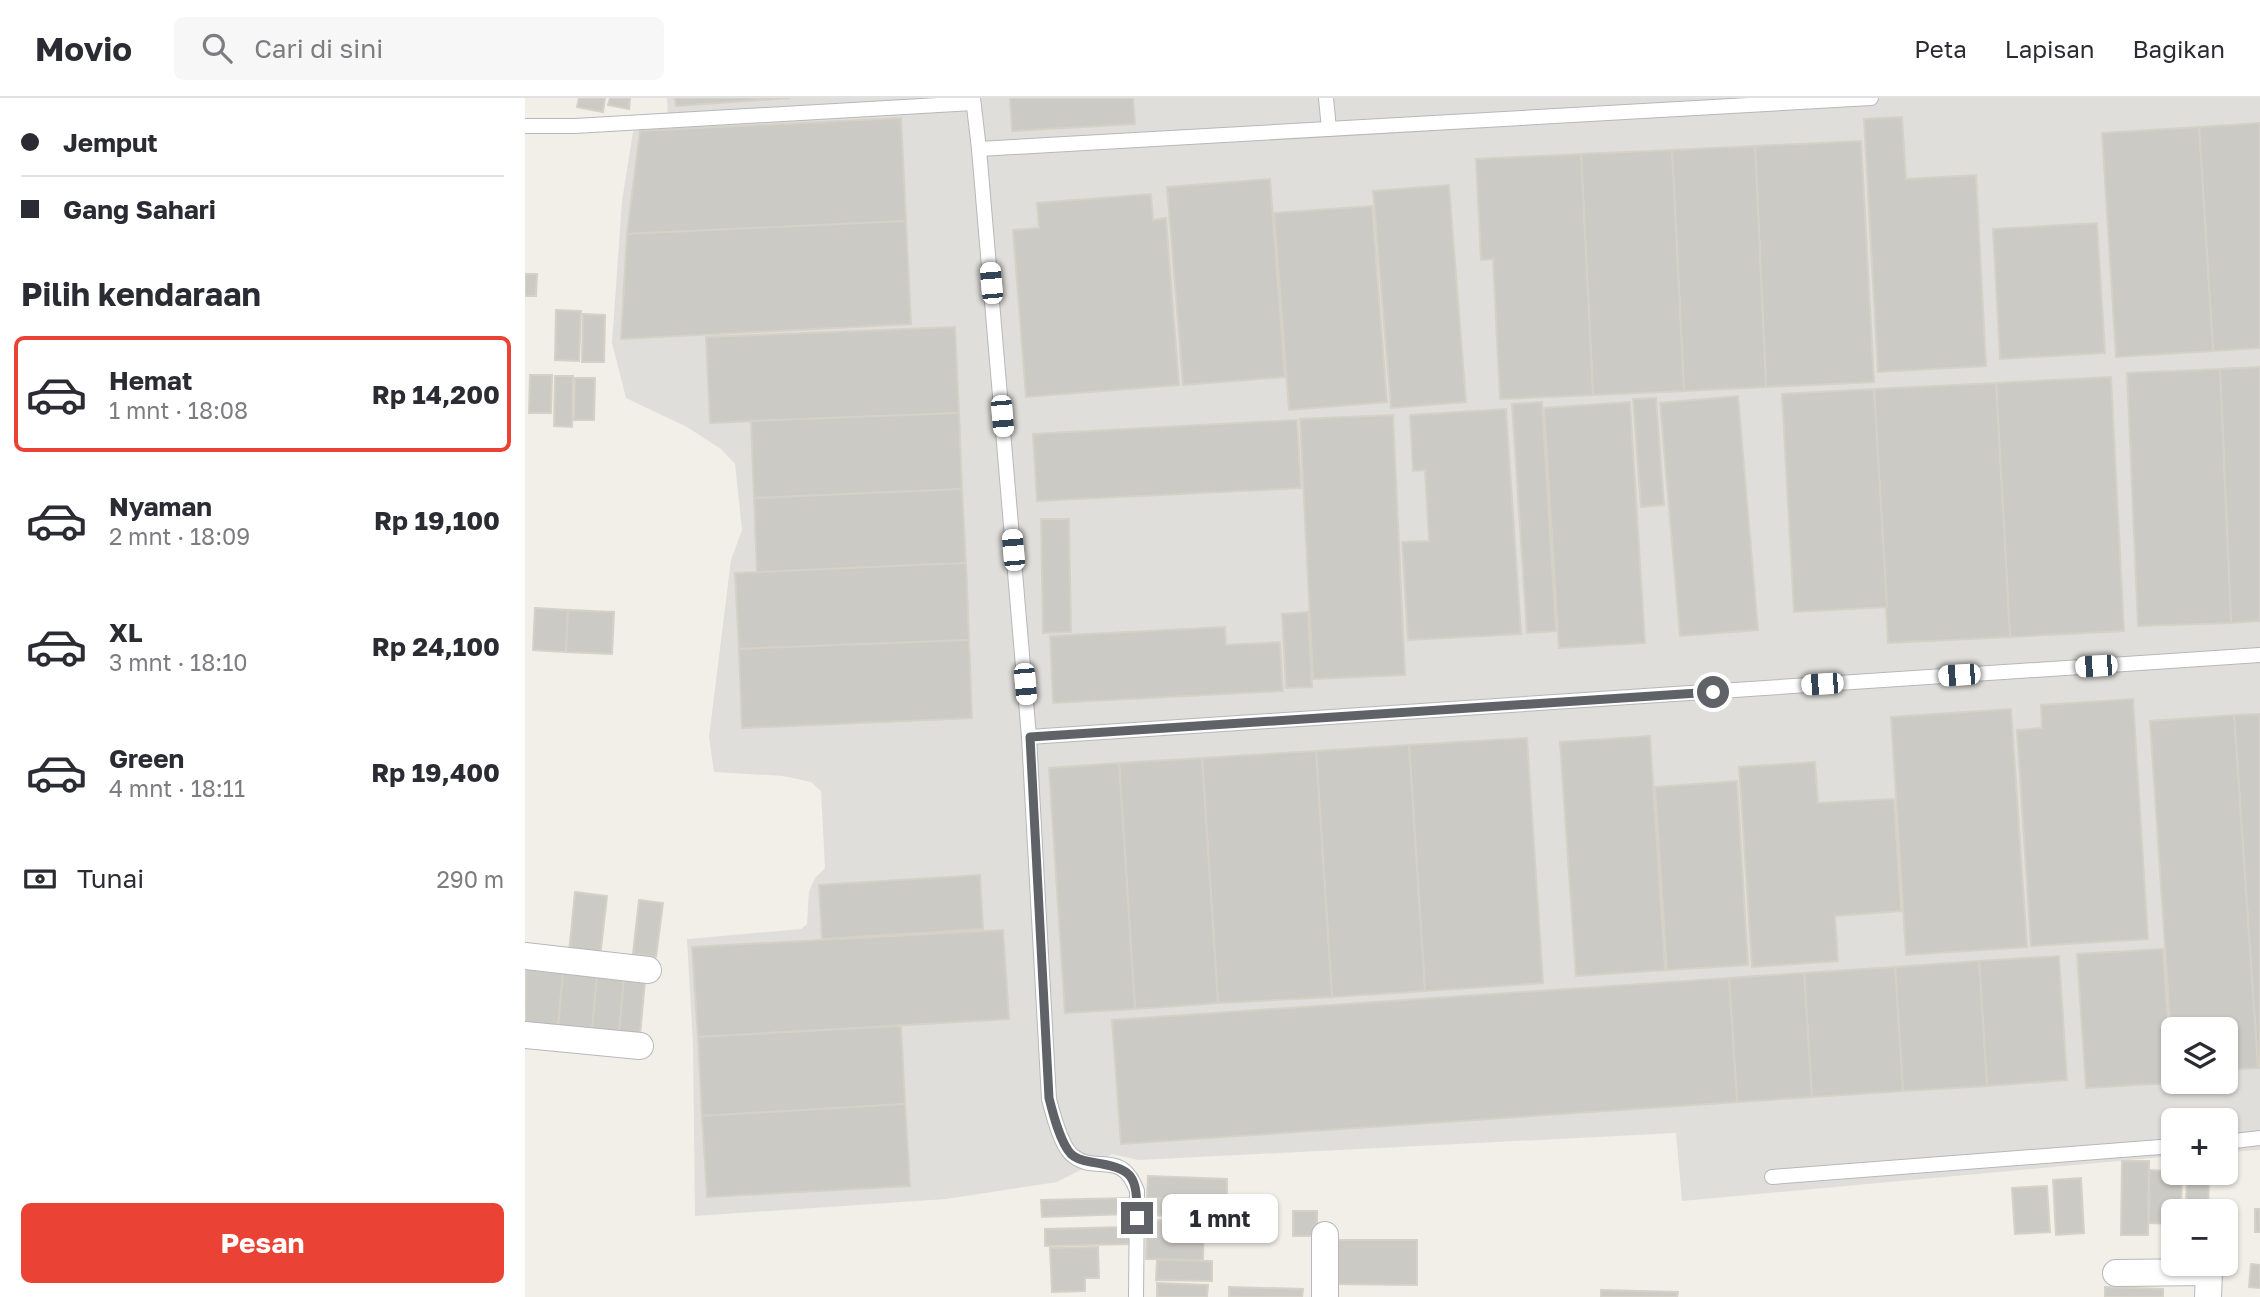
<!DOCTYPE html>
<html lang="id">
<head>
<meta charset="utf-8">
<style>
  :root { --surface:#fff; --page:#f7f7f7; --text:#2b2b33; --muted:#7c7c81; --line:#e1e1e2; --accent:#ea4335 }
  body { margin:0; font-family:"Golos Text",sans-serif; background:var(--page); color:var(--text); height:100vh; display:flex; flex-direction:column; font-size:26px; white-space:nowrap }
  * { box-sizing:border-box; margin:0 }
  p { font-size:23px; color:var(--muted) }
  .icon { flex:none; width:38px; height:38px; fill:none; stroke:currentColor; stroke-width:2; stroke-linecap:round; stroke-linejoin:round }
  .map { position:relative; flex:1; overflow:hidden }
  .drawer { display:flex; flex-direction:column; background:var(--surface); width:525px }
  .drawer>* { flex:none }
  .guide { display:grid; align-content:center; height:154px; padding:0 21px; background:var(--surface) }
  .buttons { position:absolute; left:1636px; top:919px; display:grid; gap:14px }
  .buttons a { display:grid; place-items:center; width:77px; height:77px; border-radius:10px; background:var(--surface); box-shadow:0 2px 5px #0004; font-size:35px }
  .end { position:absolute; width:32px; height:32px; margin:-16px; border:9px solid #5f6368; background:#fff; box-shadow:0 0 0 4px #fff }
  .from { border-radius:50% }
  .bubble { position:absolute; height:49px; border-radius:10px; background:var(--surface); box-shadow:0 2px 5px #0004; font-size:23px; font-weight:700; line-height:49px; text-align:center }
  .car { position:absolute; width:21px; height:42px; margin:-21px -10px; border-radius:9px; box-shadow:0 0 5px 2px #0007; background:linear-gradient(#fff 24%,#345 0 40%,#fff 0 76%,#345 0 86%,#fff 0) }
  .guide b { display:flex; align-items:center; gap:24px; height:66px; font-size:26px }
  .guide b+b { border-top:2px solid var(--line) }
  .guide i { width:18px; height:18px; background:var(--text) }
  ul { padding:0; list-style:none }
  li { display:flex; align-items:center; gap:21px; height:116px; margin:0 14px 10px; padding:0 7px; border:4px solid transparent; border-radius:10px }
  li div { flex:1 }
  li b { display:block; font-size:26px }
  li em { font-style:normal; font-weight:700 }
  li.active { border-color:var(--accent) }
  li>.icon { width:63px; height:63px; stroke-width:1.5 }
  h2 { padding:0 21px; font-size:32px; line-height:84px }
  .pay { display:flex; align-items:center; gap:18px; height:77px; padding:0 21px; font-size:26px }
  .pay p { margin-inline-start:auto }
  .cta { display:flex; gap:14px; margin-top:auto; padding:14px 21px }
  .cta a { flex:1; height:80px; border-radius:10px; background:var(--accent); color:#fff; font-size:28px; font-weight:700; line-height:80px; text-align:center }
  header { display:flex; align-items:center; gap:42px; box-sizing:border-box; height:98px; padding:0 35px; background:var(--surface); border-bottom:2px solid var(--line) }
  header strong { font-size:33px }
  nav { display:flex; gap:38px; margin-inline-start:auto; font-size:24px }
  .search { width:490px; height:63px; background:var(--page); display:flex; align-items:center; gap:18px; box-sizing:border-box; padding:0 24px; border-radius:10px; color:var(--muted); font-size:26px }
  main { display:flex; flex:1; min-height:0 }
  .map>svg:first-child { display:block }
  .industrial { fill:#e0deda; fill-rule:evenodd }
  .building { fill:#cccac5; stroke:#d6d1c6; stroke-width:2 }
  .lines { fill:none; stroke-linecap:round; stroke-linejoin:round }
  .lane-casing { stroke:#b5b8bc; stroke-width:16 }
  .street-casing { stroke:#b5b8bc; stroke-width:28 }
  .lane { stroke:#fff; stroke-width:14 }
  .street { stroke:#fff; stroke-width:26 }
  .route { stroke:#5f6368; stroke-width:9 }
</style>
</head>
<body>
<header>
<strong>Movio</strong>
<div class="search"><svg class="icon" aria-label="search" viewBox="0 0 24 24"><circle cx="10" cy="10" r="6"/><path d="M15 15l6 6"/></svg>Cari di sini</div>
<nav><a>Peta</a><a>Lapisan</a><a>Bagikan</a></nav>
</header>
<main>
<section class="drawer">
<div class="guide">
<b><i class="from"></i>Jemput</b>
<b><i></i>Gang Sahari</b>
</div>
<h2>Pilih kendaraan</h2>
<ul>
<li class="active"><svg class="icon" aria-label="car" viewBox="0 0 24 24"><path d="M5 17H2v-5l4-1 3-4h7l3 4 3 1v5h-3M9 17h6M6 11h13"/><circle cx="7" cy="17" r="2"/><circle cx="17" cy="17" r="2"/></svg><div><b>Hemat</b><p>1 mnt · 18:08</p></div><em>Rp 14,200</em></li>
<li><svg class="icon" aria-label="car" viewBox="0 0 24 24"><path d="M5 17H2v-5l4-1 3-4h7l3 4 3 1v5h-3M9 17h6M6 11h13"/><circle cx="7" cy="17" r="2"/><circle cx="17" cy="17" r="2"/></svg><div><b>Nyaman</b><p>2 mnt · 18:09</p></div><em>Rp 19,100</em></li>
<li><svg class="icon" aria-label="car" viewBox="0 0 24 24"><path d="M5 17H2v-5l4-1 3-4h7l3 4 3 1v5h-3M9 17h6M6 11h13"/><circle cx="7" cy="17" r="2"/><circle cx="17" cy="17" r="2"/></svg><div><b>XL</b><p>3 mnt · 18:10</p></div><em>Rp 24,100</em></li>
<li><svg class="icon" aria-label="car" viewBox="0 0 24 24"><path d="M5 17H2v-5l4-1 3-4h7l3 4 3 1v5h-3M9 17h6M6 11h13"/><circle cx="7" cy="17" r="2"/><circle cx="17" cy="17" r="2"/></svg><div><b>Green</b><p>4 mnt · 18:11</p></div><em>Rp 19,400</em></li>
</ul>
<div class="pay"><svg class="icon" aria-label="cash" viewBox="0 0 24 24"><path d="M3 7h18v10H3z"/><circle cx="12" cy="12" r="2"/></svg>Tunai<p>290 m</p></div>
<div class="cta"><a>Pesan</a></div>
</section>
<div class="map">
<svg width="1735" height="1199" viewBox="0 0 1735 1199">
  <rect width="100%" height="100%" fill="#f1efe8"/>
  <path class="industrial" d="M142,0h1593v1052l-34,2v-32h-53v36l-491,45 -6,-68 -538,27 -26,-6 -55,28 -111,17 -251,17 -2,-172 -6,-105 114,-10 6,-5 2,-33 6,-13 10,-10 -4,-77 -10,-9 -28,-6 -69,-4 -5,-35 22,-177 11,-30 -7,-66 -14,-15 -34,-22 -61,-29 -14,-55 10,-142 11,-69 9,-5 26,-6zM1648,931h53v53h-53z"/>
  <g class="building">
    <polygon points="54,0 80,0 78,14 52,9"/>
    <polygon points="85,0 105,0 104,11 83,7"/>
    <polygon points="150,0 265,0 151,8"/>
    <polygon points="485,0 608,0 610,26 487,33"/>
    <polygon points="1377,19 1381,81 1451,77 1461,268 1353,274 1339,21"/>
    <polygon points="376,20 381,123 102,136 115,33"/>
    <polygon points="1735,25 1735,250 1688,253 1674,29"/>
    <polygon points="1674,29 1688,253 1591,259 1577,35"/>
    <polygon points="1336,43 1349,284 1241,289 1230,48"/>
    <polygon points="1230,48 1241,289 1159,293 1147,52"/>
    <polygon points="1147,52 1159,293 1068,297 1056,56"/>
    <polygon points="1056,56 1068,297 975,301 968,161 956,162 951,61"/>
    <polygon points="745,81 760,279 658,287 642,89"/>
    <polygon points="924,87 941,304 866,310 848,93"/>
    <polygon points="626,96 628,122 641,120 654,287 501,299 488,132 514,130 512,105"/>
    <polygon points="847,108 862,304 764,312 749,115"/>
    <polygon points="381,123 386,226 96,241 102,136"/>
    <polygon points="1572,125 1580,255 1475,261 1468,131"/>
    <polygon points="0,176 12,176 11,198 0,198"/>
    <polygon points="31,212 56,213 54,263 30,262"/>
    <polygon points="58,216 80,217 79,264 57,264"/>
    <polygon points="430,229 434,315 185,325 181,239"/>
    <polygon points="1735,269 1735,523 1706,525 1695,271"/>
    <polygon points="1695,271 1706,525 1613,528 1602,275"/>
    <polygon points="5,277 27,277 26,315 4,315"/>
    <polygon points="30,278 48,278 47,329 29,328"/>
    <polygon points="1586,279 1599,533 1485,539 1471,285"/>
    <polygon points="50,280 70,280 69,322 49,322"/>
    <polygon points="1471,285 1485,539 1363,545 1349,291"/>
    <polygon points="1349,291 1362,509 1269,514 1257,296"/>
    <polygon points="1213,298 1233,532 1155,538 1135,305"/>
    <polygon points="1131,300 1139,407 1116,409 1108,301"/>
    <polygon points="1017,304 1031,533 1002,535 987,306"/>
    <polygon points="1105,304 1120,545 1034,550 1019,310"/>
    <polygon points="981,311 996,536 883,542 877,444 904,443 900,372 888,373 885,317"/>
    <polygon points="434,315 437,391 229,400 226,323"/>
    <polygon points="868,317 880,577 788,581 775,321"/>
    <polygon points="772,322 776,390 512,403 508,336"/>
    <polygon points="437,391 441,465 232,474 229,400"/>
    <polygon points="516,421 544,421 546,534 518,535"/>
    <polygon points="441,465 444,542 214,551 210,475"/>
    <polygon points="10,510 43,512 41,554 8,552"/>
    <polygon points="43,512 89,514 87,556 41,554"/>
    <polygon points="783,514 787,589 761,590 757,516"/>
    <polygon points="700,529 701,547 755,544 758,593 528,605 525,538"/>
    <polygon points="444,542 447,620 217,630 214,551"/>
    <polygon points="1608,601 1623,841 1506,848 1492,632 1517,630 1516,607"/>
    <polygon points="1486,611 1502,849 1381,857 1366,619"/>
    <polygon points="1735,616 1735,970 1733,970 1709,617"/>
    <polygon points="1709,617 1733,970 1701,972 1701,931 1648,931 1648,969 1625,623"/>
    <polygon points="1125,638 1140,872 1051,878 1035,644"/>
    <polygon points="1002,640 1018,885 900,893 884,647"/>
    <polygon points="884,647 900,893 807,899 791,653"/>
    <polygon points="791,653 807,899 693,905 677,660"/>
    <polygon points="677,660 693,905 610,911 594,665"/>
    <polygon points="1290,664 1293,705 1369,701 1376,813 1310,818 1313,863 1227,869 1214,669"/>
    <polygon points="594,665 610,911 540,915 524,670"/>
    <polygon points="1212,683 1223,867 1142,872 1130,689"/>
    <polygon points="455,777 458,831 297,841 294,787"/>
    <polygon points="50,794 82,798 75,859 44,855"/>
    <polygon points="114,802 138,805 131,859 108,856"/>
    <polygon points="478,832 484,921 173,939 167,849"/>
    <polygon points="1638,851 1647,985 1561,990 1552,856"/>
    <polygon points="1534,858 1542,982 1462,988 1454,863"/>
    <polygon points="1454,863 1462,988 1378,993 1370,869"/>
    <polygon points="1370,869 1378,993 1287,999 1279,875"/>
    <polygon points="1,871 38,875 33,929 0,926"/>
    <polygon points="38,875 72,878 67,933 33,929"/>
    <polygon points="1279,875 1287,999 1212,1004 1204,880"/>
    <polygon points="72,878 99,880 94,935 67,933"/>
    <polygon points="99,880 120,883 115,937 94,935"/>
    <polygon points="1204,880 1212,1004 596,1046 587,922"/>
    <polygon points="376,928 380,1006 177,1018 173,939"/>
    <polygon points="380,1006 385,1088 182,1099 177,1018"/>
    <polygon points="1597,1063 1624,1063 1623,1137 1596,1137"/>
    <polygon points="1624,1072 1657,1074 1656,1113 1648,1113 1648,1126 1624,1125"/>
    <polygon points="1662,1074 1684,1074 1683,1113 1661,1113"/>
    <polygon points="623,1078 702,1081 702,1103 622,1100"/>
    <polygon points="1556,1080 1559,1135 1531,1137 1528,1082"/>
    <polygon points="1522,1088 1525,1134 1490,1136 1487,1090"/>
    <polygon points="603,1100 603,1116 517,1119 516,1102"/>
    <polygon points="622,1100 702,1103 701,1120 622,1117"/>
    <polygon points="710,1102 729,1103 728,1134 708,1134"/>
    <rect x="1730" y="1111" width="5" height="23"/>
    <rect x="768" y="1113" width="24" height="25"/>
    <polygon points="622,1122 679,1123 678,1162 621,1161"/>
    <polygon points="603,1129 604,1146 520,1148 520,1131"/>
    <polygon points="808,1142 892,1142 892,1187 808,1186"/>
    <polygon points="573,1149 574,1180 560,1180 560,1193 527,1194 525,1150"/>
    <polygon points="632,1162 687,1163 687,1183 631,1182"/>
    <polygon points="1726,1166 1735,1167 1735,1190 1724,1189"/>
    <polygon points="632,1185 683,1187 682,1199 632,1199"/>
    <polygon points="704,1189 778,1191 777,1199 704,1199"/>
    <polygon points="1580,1189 1638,1191 1638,1199 1580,1199"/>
    <polygon points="1076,1192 1153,1194 1152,1199 1076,1199"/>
  </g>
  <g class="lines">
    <defs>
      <g id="lane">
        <path d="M448,0l6,51 50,588 20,362c4,15 11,44 22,55 23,22 50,-7 66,37l-1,106"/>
        <polyline points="801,0 804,31"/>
        <polyline points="0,28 50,28 448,5"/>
        <polyline points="454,51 1346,0"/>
        <polyline points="504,639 1735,557"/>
        <polyline points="1701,1044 1735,1040"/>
        <polyline points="1247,1079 1648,1048"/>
      </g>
      <g id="street">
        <polyline points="0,858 123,872"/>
        <polyline points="0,937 115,948"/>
        <polyline points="1591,1175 1684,1174 1683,1199"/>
        <polyline points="800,1199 800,1137"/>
      </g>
    </defs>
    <use href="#lane" class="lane-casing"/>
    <use href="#street" class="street-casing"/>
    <use href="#lane" class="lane"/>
    <use href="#street" class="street"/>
  </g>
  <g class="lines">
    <path class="route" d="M612,1120c0,-44 -3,-49 -46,-56 -6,-1 -16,-4 -20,-8 -11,-12 -18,-40 -22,-56l-19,-361 683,-45"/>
  </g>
</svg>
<div class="buttons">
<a><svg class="icon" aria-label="layers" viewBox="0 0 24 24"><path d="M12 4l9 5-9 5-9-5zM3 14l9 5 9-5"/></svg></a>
<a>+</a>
<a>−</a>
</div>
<i class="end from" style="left:1188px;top:594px"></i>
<i class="end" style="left:612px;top:1120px"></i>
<div class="bubble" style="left:637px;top:1096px;width:116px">1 mnt</div>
<i class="car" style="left:466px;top:185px;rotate:355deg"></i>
<i class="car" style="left:477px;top:318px;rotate:175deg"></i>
<i class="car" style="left:488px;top:452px;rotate:355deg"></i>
<i class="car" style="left:1571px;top:568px;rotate:266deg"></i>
<i class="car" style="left:1434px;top:577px;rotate:266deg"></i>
<i class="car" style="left:500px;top:586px;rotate:175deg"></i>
<i class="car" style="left:1297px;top:586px;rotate:266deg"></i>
</div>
</main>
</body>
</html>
